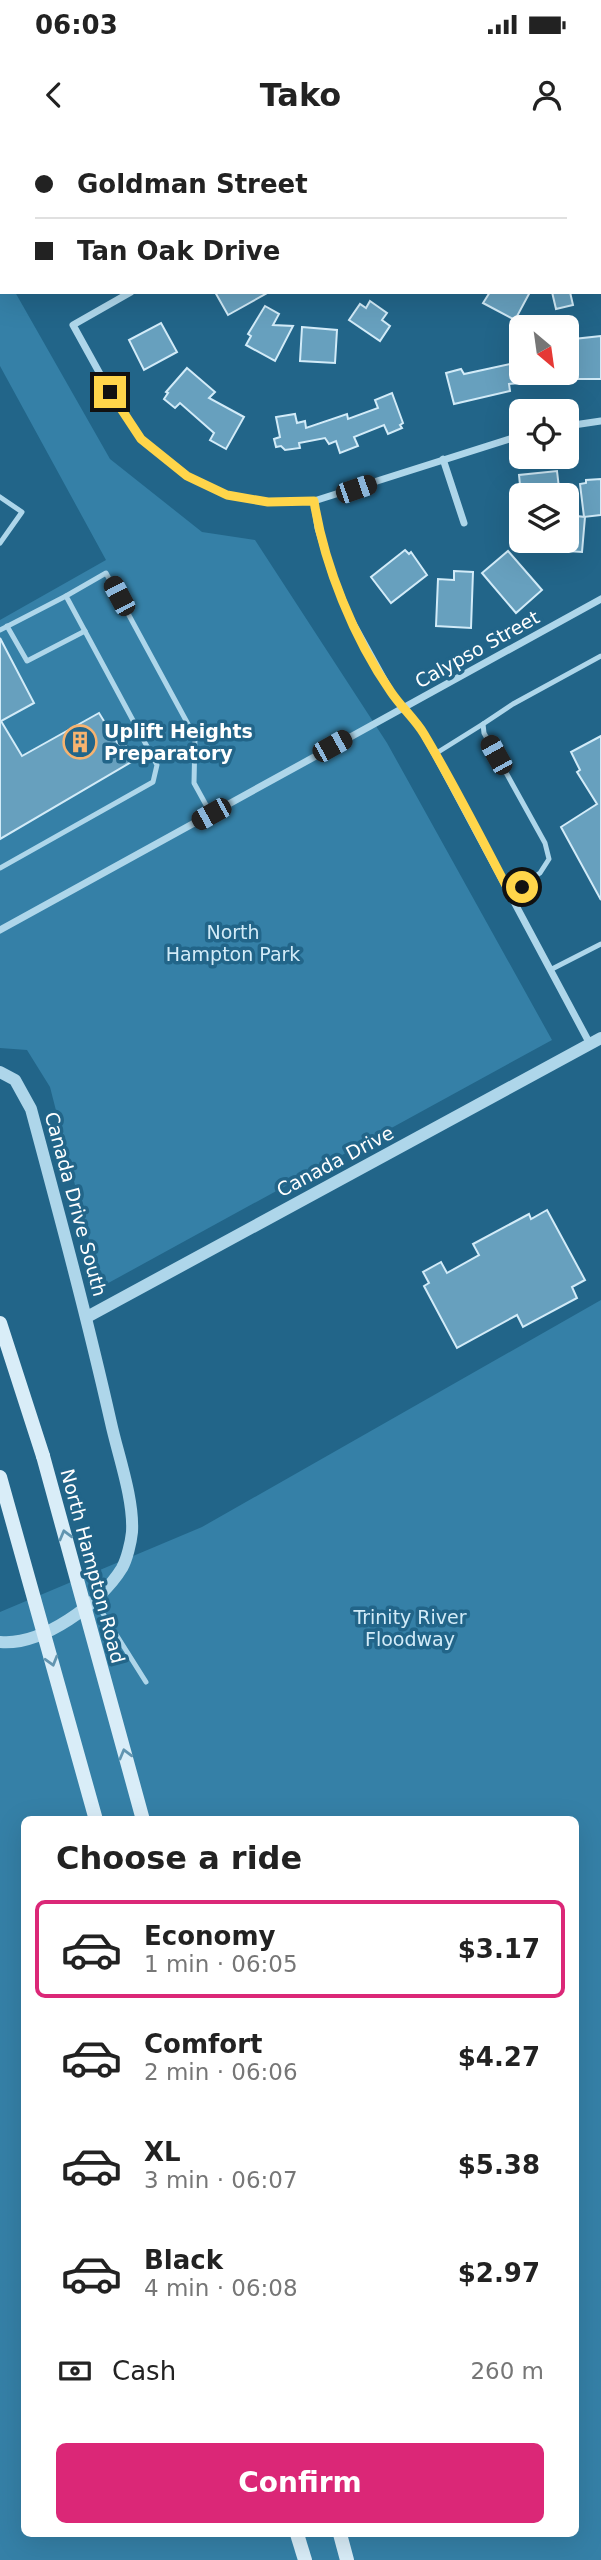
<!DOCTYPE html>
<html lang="en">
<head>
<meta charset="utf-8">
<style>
  :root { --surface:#fff; --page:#f2f2f2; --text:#222; --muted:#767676; --line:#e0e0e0; --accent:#db2777 }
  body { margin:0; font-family:"DejaVu Sans",sans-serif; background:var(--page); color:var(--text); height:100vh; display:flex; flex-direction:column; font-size:26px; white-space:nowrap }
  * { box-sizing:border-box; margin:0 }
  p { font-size:23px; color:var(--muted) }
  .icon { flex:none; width:38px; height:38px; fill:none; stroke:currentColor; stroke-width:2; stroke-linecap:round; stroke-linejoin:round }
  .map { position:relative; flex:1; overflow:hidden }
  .drawer { position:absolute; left:21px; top:1676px; width:558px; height:721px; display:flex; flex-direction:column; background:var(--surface); border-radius:10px; box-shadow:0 7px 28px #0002 }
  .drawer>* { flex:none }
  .hud { position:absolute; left:0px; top:0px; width:602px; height:154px; box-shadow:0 7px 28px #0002; display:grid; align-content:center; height:154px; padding:0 35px; background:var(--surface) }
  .needle { width:46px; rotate:151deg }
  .tools { position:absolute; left:509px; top:175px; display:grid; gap:14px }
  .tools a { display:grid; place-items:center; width:70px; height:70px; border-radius:10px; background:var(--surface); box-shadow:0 7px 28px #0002; font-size:35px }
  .end { position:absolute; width:32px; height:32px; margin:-16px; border:9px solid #ffd54a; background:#111; box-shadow:0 0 0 4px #111 }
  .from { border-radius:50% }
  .car { position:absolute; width:21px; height:42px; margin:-21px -10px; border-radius:9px; box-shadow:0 0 5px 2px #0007; background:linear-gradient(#222 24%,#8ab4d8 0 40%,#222 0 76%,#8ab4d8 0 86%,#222 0) }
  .hud b { display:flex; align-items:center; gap:24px; height:66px; font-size:26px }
  .hud b+b { border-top:2px solid var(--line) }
  .hud i { width:18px; height:18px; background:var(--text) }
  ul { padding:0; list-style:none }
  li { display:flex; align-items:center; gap:21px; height:98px; margin:0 14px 10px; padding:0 21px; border:4px solid transparent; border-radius:10px }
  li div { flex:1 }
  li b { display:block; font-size:26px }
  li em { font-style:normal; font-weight:600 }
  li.current { border-color:var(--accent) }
  li>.icon { width:63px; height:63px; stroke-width:1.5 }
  h2 { padding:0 35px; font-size:32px; line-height:84px }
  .pay { display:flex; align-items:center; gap:18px; height:77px; padding:0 35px; font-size:26px }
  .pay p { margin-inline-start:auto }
  .action { display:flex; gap:14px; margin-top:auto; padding:14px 35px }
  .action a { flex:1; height:80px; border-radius:10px; background:var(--accent); color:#fff; font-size:28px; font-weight:600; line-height:80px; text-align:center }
  .status { display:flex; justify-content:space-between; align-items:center; height:49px; padding:0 35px; background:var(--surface); direction:ltr }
  .status svg { height:19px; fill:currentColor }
  header { display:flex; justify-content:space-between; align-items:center; height:91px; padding:0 35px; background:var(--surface); font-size:32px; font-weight:600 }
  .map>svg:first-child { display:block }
  .green { fill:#3580a7; fill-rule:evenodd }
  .building { fill:#67a0be; stroke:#d2ebf8; stroke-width:2 }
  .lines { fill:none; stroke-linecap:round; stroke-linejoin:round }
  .service { stroke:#aed6ea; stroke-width:5 }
  .minor { stroke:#aed6ea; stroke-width:7 }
  .tertiary { stroke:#aed6ea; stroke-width:12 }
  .secondary { stroke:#d9edf8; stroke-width:14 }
  .secondary-bridge { stroke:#d9edf8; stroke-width:14 }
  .oneway { stroke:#6295b0 }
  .route { stroke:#ffd54a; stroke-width:9 }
  .labels { text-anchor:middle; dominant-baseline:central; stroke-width:7; stroke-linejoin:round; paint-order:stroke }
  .street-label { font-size:19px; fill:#fff; stroke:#226589 }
  .poi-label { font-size:19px; font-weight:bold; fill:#fff; stroke:#226589; text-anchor:start }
  .park-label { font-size:19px; fill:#d2ebf8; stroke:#226589 }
</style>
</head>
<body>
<div class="status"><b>06:03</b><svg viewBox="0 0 49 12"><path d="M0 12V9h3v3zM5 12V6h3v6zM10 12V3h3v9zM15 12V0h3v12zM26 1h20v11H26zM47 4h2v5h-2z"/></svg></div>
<header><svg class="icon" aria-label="back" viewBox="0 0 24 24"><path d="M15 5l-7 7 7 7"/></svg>Tako<svg class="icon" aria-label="person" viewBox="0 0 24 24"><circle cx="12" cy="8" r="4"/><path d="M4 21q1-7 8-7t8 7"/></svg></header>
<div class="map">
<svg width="601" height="2420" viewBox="0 0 601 2420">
  <rect width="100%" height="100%" fill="#226589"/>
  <g class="green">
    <polygon points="0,125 2,152 15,152 110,319 202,392 255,400 387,603 552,900 101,1147 50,947 27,910 0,908 0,480 106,420 0,226"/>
    <path d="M601,1160v1260h-601v-948l202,-85zM24,1680h552v714h-552z"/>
  </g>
  <g class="building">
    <polygon points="215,152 269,152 228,175"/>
    <polygon points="490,152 530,152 515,180 483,163"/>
    <polygon points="552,152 570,152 573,165 556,169"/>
    <polygon points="370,161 387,173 382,180 390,186 380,201 349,180 360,164 366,168"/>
    <polygon points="265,166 279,174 273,185 293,186 275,221 246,205 251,196 248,194"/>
    <polygon points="161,183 177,212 144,230 129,200"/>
    <polygon points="302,187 337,190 335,223 300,221"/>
    <polygon points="601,196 601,239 578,239 574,199"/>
    <polygon points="515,223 519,243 509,244 510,251 454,264 446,233 461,229 464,234"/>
    <polygon points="187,228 215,252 209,258 244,277 226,309 210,300 214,293 180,263 175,268 164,259 168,253 166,252"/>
    <polygon points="392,253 403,283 400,285 402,288 388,294 384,285 354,297 358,306 340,313 336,301 329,304 325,298 299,303 300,308 285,310 281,306 276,307 274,299 280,297 276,277 295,274 297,283 305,281 306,288 347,274 348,279 378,268 375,260"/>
    <polygon points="557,331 559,348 549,349 550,355 521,355 519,335"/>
    <polygon points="601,339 601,375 584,377 580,344 586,343 586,340"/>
    <polygon points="567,375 585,377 582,412 567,411"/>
    <polygon points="405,410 409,414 411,412 427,435 391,463 371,437"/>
    <polygon points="508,411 542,450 516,473 482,433"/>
    <polygon points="454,431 473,432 471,488 436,486 438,439 454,440"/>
    <polygon points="0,498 34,563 1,581 22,616 99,573 120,607 125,604 133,621 0,699"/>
    <polygon points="601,596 601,760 561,687 597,664 577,632 580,630 571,612"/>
    <polygon points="547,1070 585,1140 572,1147 577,1158 523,1187 517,1175 457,1208 424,1146 429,1143 423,1132 441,1122 447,1133 479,1115 473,1104 529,1074 531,1079"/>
  </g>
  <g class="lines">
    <g class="service">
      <polyline points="0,357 22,372 0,403"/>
      <polyline points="7,486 27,521 85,491"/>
      <polyline points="0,490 66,456"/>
      <polyline points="435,614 483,584"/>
      <polyline points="0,728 153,642 157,625 66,456 106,433 195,597 194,643 211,674"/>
      <polyline points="510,753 540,733 549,719 545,703 484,593 483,584 513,564 601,516"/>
      <polyline points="552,829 601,804"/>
      <polyline points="95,1461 146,1542"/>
    </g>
    <g class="minor">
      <polyline points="512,0 512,2"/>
      <polyline points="135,2 139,0"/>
      <polyline points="407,2 410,0"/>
      <polyline points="0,76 2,75"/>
      <polyline points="131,152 73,185 110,252 141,299 187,336 227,355 268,362 314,361 522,295"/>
      <polyline points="567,286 601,281"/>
      <polyline points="443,319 464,383"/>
      <polyline points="314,361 318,388 331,431 350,478 392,554 419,586 435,614 590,904"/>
      <polyline points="0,790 601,459"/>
    </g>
    <g class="tertiary">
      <path d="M0,932l15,8 16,29c28,104 56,208 80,314 7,32 23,76 21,109 -1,10 -5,27 -10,36 -21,35 -80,78 -122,74"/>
      <polyline points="87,1177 601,898"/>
    </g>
    <g class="secondary">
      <polyline points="0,1183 43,1316"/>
      <polyline points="297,2394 305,2420"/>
      <polyline points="340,2394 347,2420"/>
    </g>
    <g class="secondary-bridge">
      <polyline points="43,1316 143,1680"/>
      <polyline points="0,1337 96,1680"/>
    </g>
  </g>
  <defs><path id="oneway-chevron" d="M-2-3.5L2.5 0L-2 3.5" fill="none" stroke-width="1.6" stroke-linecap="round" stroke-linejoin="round" transform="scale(1.75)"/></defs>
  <g class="oneway">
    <use href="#oneway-chevron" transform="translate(65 1395) rotate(-105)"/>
    <use href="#oneway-chevron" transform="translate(52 1521) rotate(74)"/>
    <use href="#oneway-chevron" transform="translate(125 1614) rotate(-105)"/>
  </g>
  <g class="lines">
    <path class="route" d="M110,252l31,47 46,37 40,19 41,7 46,-1c10,64 40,138 77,191 10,15 24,27 33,42 31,52 58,106 86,159l12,-6"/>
  </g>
  <defs>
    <symbol id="building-ring" viewBox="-11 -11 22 22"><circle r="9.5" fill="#226589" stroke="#f7b36f" stroke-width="1.5"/><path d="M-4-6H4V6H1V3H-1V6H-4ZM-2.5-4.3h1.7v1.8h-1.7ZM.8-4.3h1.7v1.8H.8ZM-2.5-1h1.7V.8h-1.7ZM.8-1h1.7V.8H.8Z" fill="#f7b36f"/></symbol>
  </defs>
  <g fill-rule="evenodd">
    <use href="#building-ring" x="61" y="583" width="38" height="38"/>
  </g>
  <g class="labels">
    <g class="street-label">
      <text transform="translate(477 509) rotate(-29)">Calypso Street</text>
      <text transform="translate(335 1021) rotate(-28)">Canada Drive</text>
      <text transform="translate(76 1064) rotate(75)">Canada Drive South</text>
      <text transform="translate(93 1426) rotate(75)">North Hampton Road</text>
    </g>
    <g class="poi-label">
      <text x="104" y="591">Uplift Heights<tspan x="104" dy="22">Preparatory</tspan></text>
    </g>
    <g class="park-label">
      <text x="233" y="792">North<tspan x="233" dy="22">Hampton Park</tspan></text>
      <text x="410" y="1477">Trinity River<tspan x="410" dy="22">Floodway</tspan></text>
    </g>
  </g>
</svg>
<div class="tools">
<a><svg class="needle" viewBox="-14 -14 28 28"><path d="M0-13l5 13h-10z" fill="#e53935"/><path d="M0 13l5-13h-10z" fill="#767676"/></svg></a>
<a><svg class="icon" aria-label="locate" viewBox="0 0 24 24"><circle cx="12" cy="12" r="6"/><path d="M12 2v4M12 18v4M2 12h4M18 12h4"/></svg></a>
<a><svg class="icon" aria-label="layers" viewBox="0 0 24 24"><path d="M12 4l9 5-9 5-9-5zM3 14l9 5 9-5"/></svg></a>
</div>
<i class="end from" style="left:522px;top:747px"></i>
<i class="end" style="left:110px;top:252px"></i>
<i class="car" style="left:356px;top:349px;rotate:71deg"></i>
<i class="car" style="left:119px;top:456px;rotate:332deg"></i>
<i class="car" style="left:332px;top:606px;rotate:61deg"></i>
<i class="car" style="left:496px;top:615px;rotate:331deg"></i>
<i class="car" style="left:211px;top:674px;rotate:241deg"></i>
<div class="hud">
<b><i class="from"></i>Goldman Street</b>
<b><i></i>Tan Oak Drive</b>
</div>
<section class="drawer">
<h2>Choose a ride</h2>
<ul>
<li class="current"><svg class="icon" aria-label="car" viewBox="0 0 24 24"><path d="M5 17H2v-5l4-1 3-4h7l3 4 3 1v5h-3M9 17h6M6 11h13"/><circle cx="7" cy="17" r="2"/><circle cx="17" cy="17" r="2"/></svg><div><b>Economy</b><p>1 min · 06:05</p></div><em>$3.17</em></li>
<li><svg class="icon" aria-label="car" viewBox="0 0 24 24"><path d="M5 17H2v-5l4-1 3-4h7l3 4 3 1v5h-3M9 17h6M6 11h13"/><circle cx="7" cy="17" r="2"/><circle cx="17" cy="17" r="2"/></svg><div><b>Comfort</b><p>2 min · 06:06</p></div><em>$4.27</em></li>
<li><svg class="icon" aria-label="car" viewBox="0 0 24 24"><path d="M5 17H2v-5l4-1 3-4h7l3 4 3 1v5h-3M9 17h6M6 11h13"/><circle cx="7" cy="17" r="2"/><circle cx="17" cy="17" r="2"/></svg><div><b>XL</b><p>3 min · 06:07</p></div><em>$5.38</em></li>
<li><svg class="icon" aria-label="car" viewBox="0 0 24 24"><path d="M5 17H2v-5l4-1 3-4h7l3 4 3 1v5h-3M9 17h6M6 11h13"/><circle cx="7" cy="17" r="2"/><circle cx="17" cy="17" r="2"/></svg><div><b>Black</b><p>4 min · 06:08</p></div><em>$2.97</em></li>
</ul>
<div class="pay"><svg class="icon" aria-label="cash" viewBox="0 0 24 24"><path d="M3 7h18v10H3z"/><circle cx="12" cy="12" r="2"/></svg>Cash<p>260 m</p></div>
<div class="action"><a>Confirm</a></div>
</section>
</div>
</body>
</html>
